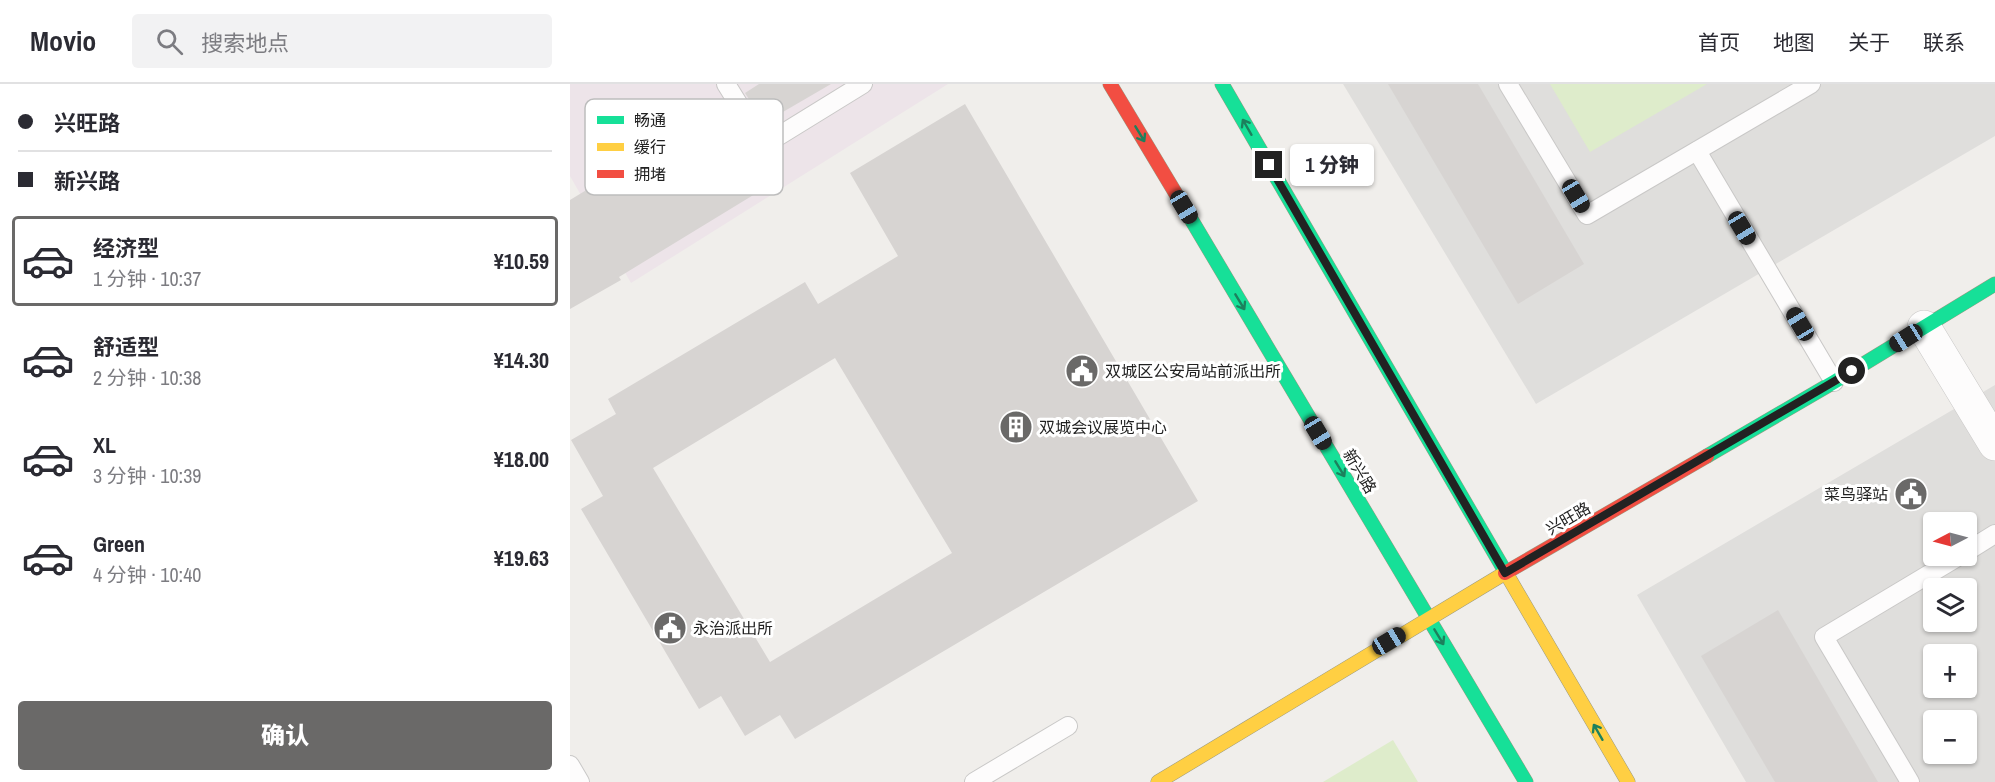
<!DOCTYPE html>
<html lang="zh">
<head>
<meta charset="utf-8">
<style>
  :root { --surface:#fff; --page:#f2f2f3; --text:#2b2b33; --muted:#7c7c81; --line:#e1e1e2; --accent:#6a6968 }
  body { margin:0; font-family:"Archivo Narrow","Noto Sans SC",sans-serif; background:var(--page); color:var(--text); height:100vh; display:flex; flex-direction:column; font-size:22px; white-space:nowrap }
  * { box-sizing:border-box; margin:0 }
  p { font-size:20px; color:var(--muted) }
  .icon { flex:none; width:33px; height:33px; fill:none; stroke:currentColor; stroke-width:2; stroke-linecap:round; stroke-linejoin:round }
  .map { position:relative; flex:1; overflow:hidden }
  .details { display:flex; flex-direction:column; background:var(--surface); width:570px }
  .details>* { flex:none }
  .banner { display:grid; align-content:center; height:132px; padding:0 18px; background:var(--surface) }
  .needle { width:39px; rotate:264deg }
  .tools { position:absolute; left:1353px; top:428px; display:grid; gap:12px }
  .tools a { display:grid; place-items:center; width:54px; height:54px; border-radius:6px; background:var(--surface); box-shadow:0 2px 4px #0004; font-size:30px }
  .end { position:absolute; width:27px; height:27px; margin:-14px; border:8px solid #222; background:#fff; box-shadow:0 0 0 3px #fff }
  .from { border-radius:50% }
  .bubble { position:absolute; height:42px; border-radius:6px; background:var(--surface); box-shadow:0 2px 4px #0004; font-size:20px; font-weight:800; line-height:42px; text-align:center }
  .car { position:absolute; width:18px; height:36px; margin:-18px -9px; border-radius:8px; box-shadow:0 0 4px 2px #0007; background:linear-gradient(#222 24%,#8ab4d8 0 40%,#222 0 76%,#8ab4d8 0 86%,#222 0) }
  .banner b { display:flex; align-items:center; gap:21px; height:57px; font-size:22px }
  .banner b+b { border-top:2px solid var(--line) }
  .banner i { width:15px; height:15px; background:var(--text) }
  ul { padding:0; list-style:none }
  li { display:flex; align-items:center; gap:18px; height:90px; margin:0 12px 9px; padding:0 6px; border:3px solid transparent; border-radius:6px }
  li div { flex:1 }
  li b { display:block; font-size:22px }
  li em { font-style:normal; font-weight:800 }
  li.active { border-color:var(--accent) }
  li>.icon { width:54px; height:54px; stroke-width:1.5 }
  .cta { display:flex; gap:12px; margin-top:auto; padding:12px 18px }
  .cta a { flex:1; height:69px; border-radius:6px; background:var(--accent); color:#fff; font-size:24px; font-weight:800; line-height:69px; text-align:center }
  header { display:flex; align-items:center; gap:36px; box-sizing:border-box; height:84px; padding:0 30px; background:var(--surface); border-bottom:2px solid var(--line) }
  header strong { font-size:28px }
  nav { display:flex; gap:33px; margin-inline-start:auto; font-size:21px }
  .search { width:420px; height:54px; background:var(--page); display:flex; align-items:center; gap:15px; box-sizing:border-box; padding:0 21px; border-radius:6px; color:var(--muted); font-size:22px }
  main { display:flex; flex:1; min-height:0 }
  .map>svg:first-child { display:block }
  .residential { fill:#dfdedc; fill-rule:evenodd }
  .industrial { fill:#ede4e9 }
  .grass { fill:#deeccb }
  .building { fill:#d7d4d2; fill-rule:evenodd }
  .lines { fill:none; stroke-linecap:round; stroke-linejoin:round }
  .lane-casing { stroke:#c9c8c7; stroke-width:20 }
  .street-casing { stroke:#c9c8c7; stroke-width:34 }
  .fast-casing { stroke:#9a9a82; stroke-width:15 }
  .slow-casing { stroke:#9a9a82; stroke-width:15 }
  .jam-casing { stroke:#9a9a82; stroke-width:15 }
  .lane { stroke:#fdfcfc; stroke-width:18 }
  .street { stroke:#fdfcfc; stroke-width:33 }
  .fast { stroke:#16e098; stroke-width:14 }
  .slow { stroke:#ffcf43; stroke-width:14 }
  .jam { stroke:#f24e42; stroke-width:14 }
  .oneway { stroke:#1c815d }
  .route { stroke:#222; stroke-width:8 }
  .labels { text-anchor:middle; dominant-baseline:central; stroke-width:6; stroke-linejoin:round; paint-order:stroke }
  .poi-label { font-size:16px; fill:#222; stroke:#fff; text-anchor:start }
  .street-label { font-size:16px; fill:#222; stroke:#fff }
  .key { fill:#fff; stroke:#bdbdbd; stroke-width:1.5 }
  .key-label { font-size:16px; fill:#222 }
</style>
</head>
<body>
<header>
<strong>Movio</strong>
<div class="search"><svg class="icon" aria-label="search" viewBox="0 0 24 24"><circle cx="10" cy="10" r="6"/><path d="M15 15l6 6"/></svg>搜索地点</div>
<nav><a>首页</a><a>地图</a><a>关于</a><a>联系</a></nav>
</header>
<main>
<section class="details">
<div class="banner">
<b><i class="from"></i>兴旺路</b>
<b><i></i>新兴路</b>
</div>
<ul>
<li class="active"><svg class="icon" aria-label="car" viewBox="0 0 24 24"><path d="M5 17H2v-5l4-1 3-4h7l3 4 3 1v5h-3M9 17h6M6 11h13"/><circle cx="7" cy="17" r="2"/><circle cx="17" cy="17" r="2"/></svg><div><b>经济型</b><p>1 分钟 · 10:37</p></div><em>¥10.59</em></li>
<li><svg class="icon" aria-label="car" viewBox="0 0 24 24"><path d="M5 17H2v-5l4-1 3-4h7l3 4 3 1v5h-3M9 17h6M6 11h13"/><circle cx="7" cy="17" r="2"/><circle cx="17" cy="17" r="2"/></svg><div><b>舒适型</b><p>2 分钟 · 10:38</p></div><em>¥14.30</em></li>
<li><svg class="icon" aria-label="car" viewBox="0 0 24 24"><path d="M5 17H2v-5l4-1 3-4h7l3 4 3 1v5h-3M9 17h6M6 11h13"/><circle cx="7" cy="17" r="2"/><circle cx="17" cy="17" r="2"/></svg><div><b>XL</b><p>3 分钟 · 10:39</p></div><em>¥18.00</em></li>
<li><svg class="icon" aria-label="car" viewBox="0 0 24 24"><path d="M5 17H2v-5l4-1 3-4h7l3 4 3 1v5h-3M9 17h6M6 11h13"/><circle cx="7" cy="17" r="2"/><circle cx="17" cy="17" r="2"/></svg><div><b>Green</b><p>4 分钟 · 10:40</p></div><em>¥19.63</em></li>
</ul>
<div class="cta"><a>确认</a></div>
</section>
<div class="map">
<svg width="1425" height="698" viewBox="0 0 1425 698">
  <rect width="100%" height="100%" fill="#f0eeeb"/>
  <g class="residential">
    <polygon points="773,0 1425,0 1425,52 966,320"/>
    <path d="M1425,301v397h-249l-109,-187zM1364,438h32v33h-32zM1364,504h32v33h-32zM1364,570h32v33h-32zM1364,636h32v33h-32z"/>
  </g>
  <polygon class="industrial" points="0,0 378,0 61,199 0,92"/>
  <g class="grass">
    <polygon points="980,0 1137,0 1020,68"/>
    <polygon points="823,656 848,698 753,698"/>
  </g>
  <g class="building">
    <polygon points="189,0 261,0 194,39 175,9"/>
    <polygon points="818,0 908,0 1014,180 948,220"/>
    <path d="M395,20l233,397 -403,238 -15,-24 -35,21 -24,-40 -22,13 -118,-200 22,-13 -32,-56 45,-26 -8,-15 197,-117 13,22 80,-48 -48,-83zM265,274l117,195 -182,109 -117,-194z"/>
    <polygon points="156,21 203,99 49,193 51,196 0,225 0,116"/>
    <polygon points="1208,526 1308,698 1205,698 1131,572"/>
  </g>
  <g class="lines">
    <defs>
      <g id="lane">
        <polyline points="156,0 194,61 293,0"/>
        <polyline points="938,0 1017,131 1241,0"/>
        <polyline points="1127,67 1264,298"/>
        <polyline points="1396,468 1425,450"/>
        <polyline points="0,681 10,698"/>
        <polyline points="404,698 498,642"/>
        <polyline points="1340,698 1254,553 1391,471"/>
      </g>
      <polyline id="street" points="1354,243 1425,360"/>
      <g id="fast">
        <polyline points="652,0 936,489"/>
        <polyline points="612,120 956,698"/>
        <polyline points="1137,372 1264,298 1425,200"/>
      </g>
      <g id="slow">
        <polyline points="936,489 1058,698"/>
        <polyline points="588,698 935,489"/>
      </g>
      <g id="jam">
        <polyline points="540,0 612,120"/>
        <polyline points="935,489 1137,372"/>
      </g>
    </defs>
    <use href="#lane" class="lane-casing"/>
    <use href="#street" class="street-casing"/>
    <use href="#fast" class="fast-casing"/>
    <use href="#slow" class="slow-casing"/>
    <use href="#jam" class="jam-casing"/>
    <use href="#lane" class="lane"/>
    <use href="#street" class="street"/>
    <use href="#fast" class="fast"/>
    <use href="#slow" class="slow"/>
    <use href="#jam" class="jam"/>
  </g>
  <defs><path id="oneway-shaft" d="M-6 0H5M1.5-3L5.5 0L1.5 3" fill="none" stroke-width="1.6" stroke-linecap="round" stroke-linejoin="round" transform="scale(1.5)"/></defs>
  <g class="oneway">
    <use href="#oneway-shaft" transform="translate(677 43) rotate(-120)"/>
    <use href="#oneway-shaft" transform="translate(570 50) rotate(59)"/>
    <use href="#oneway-shaft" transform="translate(670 218) rotate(59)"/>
    <use href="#oneway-shaft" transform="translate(770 385) rotate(59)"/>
    <use href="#oneway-shaft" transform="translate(869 553) rotate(59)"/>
    <use href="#oneway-shaft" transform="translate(1028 648) rotate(-120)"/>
  </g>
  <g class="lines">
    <polyline class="route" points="699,81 935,489 1282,287"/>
  </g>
  <defs>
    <symbol id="civic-disc" viewBox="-11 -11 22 22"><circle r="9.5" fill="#6a6968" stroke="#fff"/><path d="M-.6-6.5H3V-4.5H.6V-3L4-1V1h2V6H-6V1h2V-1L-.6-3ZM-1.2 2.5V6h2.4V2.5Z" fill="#fff"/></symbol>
    <symbol id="building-disc" viewBox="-11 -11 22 22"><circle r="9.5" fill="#6a6968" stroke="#fff"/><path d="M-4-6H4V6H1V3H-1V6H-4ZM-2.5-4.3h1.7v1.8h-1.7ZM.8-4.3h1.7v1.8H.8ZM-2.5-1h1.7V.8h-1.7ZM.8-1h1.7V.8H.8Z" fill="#fff"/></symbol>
  </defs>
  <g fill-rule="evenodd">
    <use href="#civic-disc" x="493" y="268" width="38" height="38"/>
    <use href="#building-disc" x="427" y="324" width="38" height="38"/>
    <use href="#civic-disc" x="1322" y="391" width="38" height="38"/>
    <use href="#civic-disc" x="81" y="525" width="38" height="38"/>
  </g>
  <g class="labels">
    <g class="poi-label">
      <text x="535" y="287">双城区公安局站前派出所</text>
      <text x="469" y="343">双城会议展览中心</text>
      <text x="1318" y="410" text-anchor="end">菜鸟驿站</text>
      <text x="123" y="544">永治派出所</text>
    </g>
    <g class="street-label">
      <text transform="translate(790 387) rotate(59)">新兴路</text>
      <text transform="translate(998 434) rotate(-30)">兴旺路</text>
    </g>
  </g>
  <rect x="15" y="15" width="198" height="96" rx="9" class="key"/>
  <rect x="27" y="32" width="27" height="8" fill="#16e098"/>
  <rect x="27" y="59" width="27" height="8" fill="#ffcf43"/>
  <rect x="27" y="86" width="27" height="8" fill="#f24e42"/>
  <g class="key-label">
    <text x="64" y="42">畅通</text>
    <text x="64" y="69">缓行</text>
    <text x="64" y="96">拥堵</text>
  </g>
</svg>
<div class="tools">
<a><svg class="needle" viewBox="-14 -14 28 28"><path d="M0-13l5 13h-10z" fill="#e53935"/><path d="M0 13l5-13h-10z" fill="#7c7c81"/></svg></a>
<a><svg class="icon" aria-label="layers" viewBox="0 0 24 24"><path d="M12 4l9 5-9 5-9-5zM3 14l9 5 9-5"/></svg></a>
<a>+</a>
<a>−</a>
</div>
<i class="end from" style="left:1282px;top:287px"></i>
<i class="end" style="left:699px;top:81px"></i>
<div class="bubble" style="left:720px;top:60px;width:84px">1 分钟</div>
<i class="car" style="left:1006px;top:112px;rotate:149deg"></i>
<i class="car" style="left:614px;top:123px;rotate:149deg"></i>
<i class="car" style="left:1172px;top:144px;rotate:149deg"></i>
<i class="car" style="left:1230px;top:240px;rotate:329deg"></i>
<i class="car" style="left:1336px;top:254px;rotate:238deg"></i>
<i class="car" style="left:748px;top:349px;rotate:149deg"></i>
<i class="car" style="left:819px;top:557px;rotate:59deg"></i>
</div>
</main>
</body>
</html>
